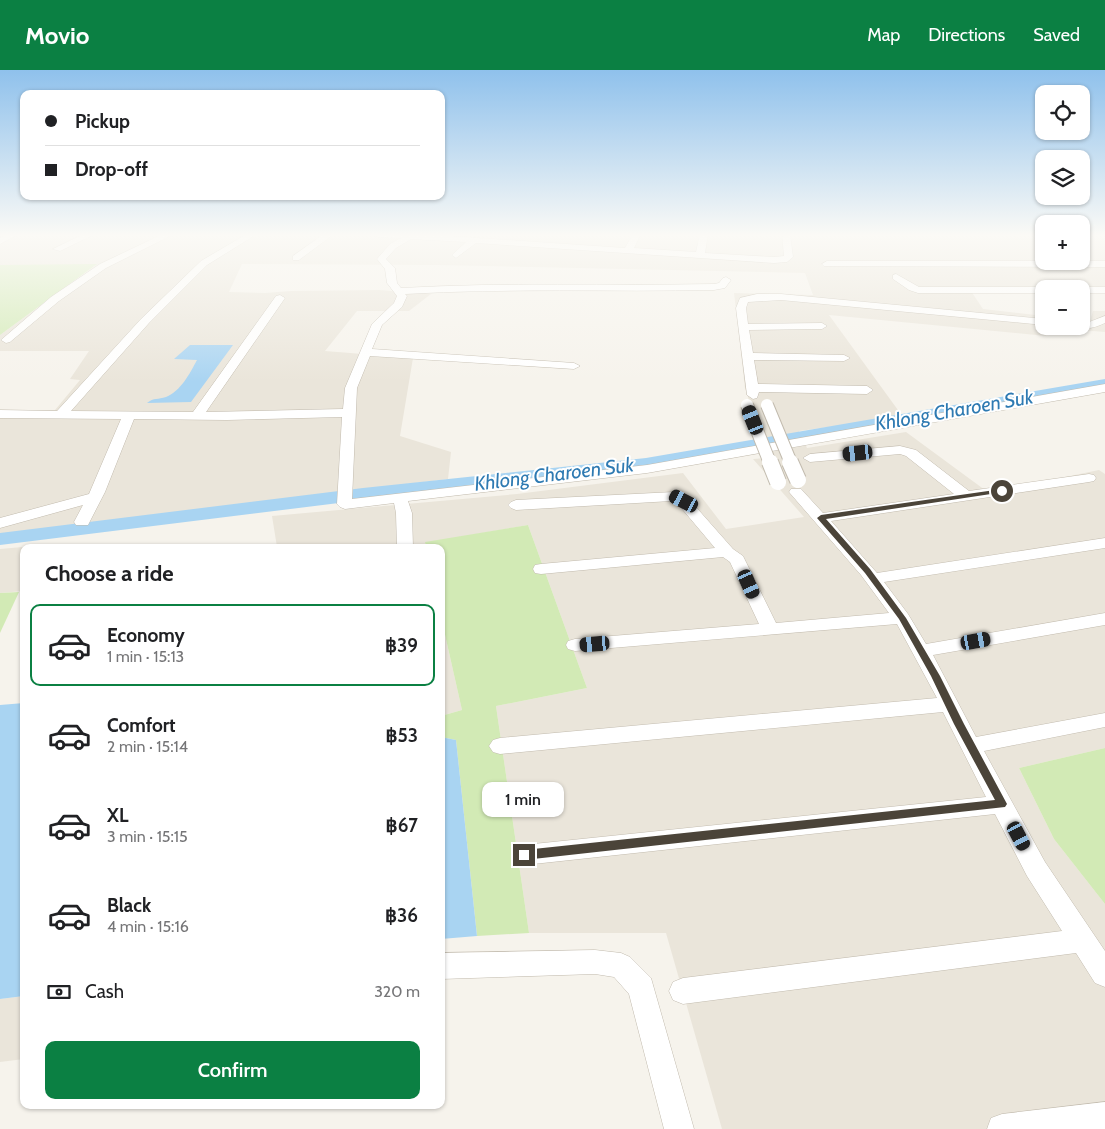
<!DOCTYPE html>
<html lang="en">
<head>
<meta charset="utf-8">
<style>
  :root { --surface:#fff; --page:#f6f6f6; --text:#202124; --muted:#757577; --line:#e0e0e0; --accent:#0b8043 }
  body { margin:0; font-family:Cabin,sans-serif; background:var(--page); color:var(--text); height:100vh; display:flex; flex-direction:column; font-size:19px; white-space:nowrap }
  * { box-sizing:border-box; margin:0 }
  p { font-size:16px; color:var(--muted) }
  .icon { flex:none; width:28px; height:28px; fill:none; stroke:currentColor; stroke-width:2; stroke-linecap:round; stroke-linejoin:round }
  .map { position:relative; flex:1; overflow:hidden }
  .details { position:absolute; left:20px; top:474px; width:425px; height:565px; display:flex; flex-direction:column; background:var(--surface); border-radius:10px; box-shadow:0 1px 4px #0004 }
  .details>* { flex:none }
  .guide { position:absolute; left:20px; top:20px; width:425px; height:110px; border-radius:10px; box-shadow:0 1px 4px #0004; display:grid; align-content:center; height:110px; padding:0 25px; background:var(--surface) }
  .fabs { position:absolute; left:1035px; top:15px; display:grid; gap:10px }
  .fabs a { display:grid; place-items:center; width:55px; height:55px; border-radius:10px; background:var(--surface); box-shadow:0 1px 4px #0004; font-size:25px }
  .end { position:absolute; width:22px; height:22px; margin:-11px; border:6px solid #4b4439; background:#fff; box-shadow:0 0 0 2px #fff }
  .from { border-radius:50% }
  .bubble { position:absolute; height:35px; border-radius:10px; background:var(--surface); box-shadow:0 1px 4px #0004; font-size:16px; font-weight:600; line-height:35px; text-align:center }
  .car { position:absolute; width:15px; height:30px; margin:-15px -8px; border-radius:6px; box-shadow:0 0 4px 1px #0007; background:linear-gradient(#222 24%,#8ab4d8 0 40%,#222 0 76%,#8ab4d8 0 86%,#222 0) }
  .guide b { display:flex; align-items:center; gap:18px; height:48px; font-size:19px }
  .guide b+b { border-top:1px solid var(--line) }
  .guide i { width:12px; height:12px; background:var(--text) }
  ul { padding:0; list-style:none }
  li { display:flex; align-items:center; gap:15px; height:82px; margin:0 10px 8px; padding:0 15px; border:2px solid transparent; border-radius:10px }
  li div { flex:1 }
  li b { display:block; font-size:19px }
  li em { font-style:normal; font-weight:600 }
  li.selected { border-color:var(--accent) }
  li>.icon { width:45px; height:45px; stroke-width:1.5 }
  h2 { padding:0 25px; font-size:22px; line-height:60px }
  .pay { display:flex; align-items:center; gap:12px; height:55px; padding:0 25px; font-size:19px }
  .pay p { margin-inline-start:auto }
  .cta { display:flex; gap:10px; margin-top:auto; padding:10px 25px }
  .cta a { flex:1; height:58px; border-radius:10px; background:var(--accent); color:#fff; font-size:20px; font-weight:600; line-height:58px; text-align:center }
  header { display:flex; align-items:center; gap:30px; box-sizing:border-box; height:70px; padding:0 25px; background:var(--accent); color:#fff }
  header strong { font-size:24px }
  nav { display:flex; gap:28px; margin-inline-start:auto; font-size:18px }
  .map>svg:first-child { display:block }
  .residential { fill:#eae5da }
  .green { fill:#d2eab5 }
  .water { fill:#a9d4f2 }
  .lines { fill:none; stroke-linecap:round; stroke-linejoin:round }
  .canal { fill:#a9d4f2; fill-rule:evenodd }
  .minor-casing { stroke:#c2bbae; stroke-width:1 }
  .minor { fill:#fff; fill-rule:evenodd }
  .minor-bridge-far1-casing { stroke:#c2bbae; stroke-width:14; stroke-linecap:butt }
  .minor-bridge-casing { stroke:#c2bbae; stroke-width:18; stroke-linecap:butt }
  .minor-bridge-far1 { stroke:#fff; stroke-width:12 }
  .minor-bridge { stroke:#fff; stroke-width:16 }
  .route { fill:#4b4439 }
  .labels { text-anchor:middle; dominant-baseline:central; stroke-width:4; stroke-linejoin:round; paint-order:stroke }
  .water-label { font-size:20px; font-style:italic; fill:#2e7ab2; stroke:#fff }
</style>
</head>
<body>
<header>
<strong>Movio</strong>
<nav><a>Map</a><a>Directions</a><a>Saved</a></nav>
</header>
<div class="map">
<svg width="1105" height="1059" viewBox="0 0 1105 1059">
  <rect width="100%" height="100%" fill="#f6f3ec"/>
  <g class="residential">
    <polygon points="0,164 1044,164 1044,191 1081,191 1081,164 1105,164 1105,218 969,218 983,239 1044,246 1044,256 1081,256 1081,250 1090,251 1093,241 1105,241 1105,262 1043,257 1046,266 829,245 903,347 799,361 807,378 906,362 989,423 1099,400 1105,404 1105,678 1019,698 1054,769 1105,834 1105,1059 722,1059 666,863 529,863 496,636 587,618 528,455 425,473 426,477 277,477 272,446 517,424 683,403 726,459 804,447 753,389 768,388 745,318 734,223 813,225 805,203 437,195 242,194 229,222 265,223 291,221 379,220 431,224 409,241 357,241 325,281 413,288 400,366 451,382 448,409 0,464 0,340 55,340 80,310 70,309 89,281 0,281 0,265 96,195 0,195"/>
    <polygon points="56,474 55,477 24,478 24,521 0,523 0,479"/>
    <polygon points="441,547 462,640 441,646"/>
    <polygon points="24,926 24,989 0,992 0,929"/>
  </g>
  <g class="green">
    <polygon points="97,194 0,265 0,195"/>
    <polygon points="528,455 587,618 496,636 529,863 477,866 456,670 441,667 441,646 462,640 441,547 441,478 426,477 425,472"/>
    <polygon points="19,522 0,563 0,523"/>
    <polygon points="1105,678 1105,834 1054,769 1019,698"/>
  </g>
  <g class="water">
    <path d="M190,275h43l-42,57 -44,1c7,-6 11,-3 19,-6 15,-6 24,-24 31,-37l-23,-1z"/>
    <polygon points="24,633 24,926 0,929 0,635"/>
    <polygon points="441,667 456,670 477,866 441,869"/>
  </g>
  <g class="lines">
    <polygon class="canal" points="1105,309 1105,319 646,398 363,430 0,475 0,463 363,418 646,388"/>
    <defs>
      <g id="minor">
        <polygon points="8,164 19,164 0,174 0,168"/>
        <polygon points="84,164 95,164 60,181 53,179"/>
        <polygon points="163,164 174,164 106,198 59,231 10,272 6,273 1,270 51,227 100,194"/>
        <path d="M247,164h10l-50,31 -58,58 -78,88 122,1 83,-116 4,-1 5,3 -79,114 137,-3 2,-21 27,-64 22,-21 3,-7 -10,-13 -2,-14 -8,-10 13,-15 11,-6 -23,-1 -4,-3h45l206,14 8,-14h8l-7,14 62,4 4,-18h8l-3,19 69,4 10,-1 -2,-22h8l3,23 -6,5 -13,1 -298,-20 -20,15 -4,-3 14,-13 -55,-3 -15,9 -10,11 9,9 2,15 4,5c104,-6 209,-2 313,-4l5,-1 4,-5 3,-1 5,3 -6,8 -11,2c-103,2 -206,-2 -309,4l2,2 -5,11 -20,18 -10,24 202,14 6,3 -6,3 -204,-13 -13,32 -5,111 295,-34 458,-81v8l-458,81 -239,28 4,12 1,35h-16l-1,-35 -2,-10 -49,6 -5,-2 -3,-3 5,-87 -115,3 -93,-1 -29,73 -17,33h-12l-2,-3 9,-17 -83,23v-10l89,-24 32,-75 -121,-1v-8l57,1 84,-92 60,-58z"/>
        <polygon points="324,164 334,164 299,190 293,190 293,186"/>
        <polygon points="1033,164 1044,164 1044,170"/>
        <polygon points="827,191 1105,191 1105,197 824,196 822,194"/>
        <polygon points="896,204 919,217 1044,217 1048,219 1044,219 1044,223 918,223 909,220 893,209 893,205"/>
        <polygon points="1081,217 1105,217 1105,223 1081,223 1081,219 1077,219"/>
        <polygon points="757,224 781,224 1044,249 1044,255 781,230 748,232 746,238 748,254 822,253 827,256 822,259 749,260 753,283 844,285 850,288 844,291 754,290 758,314 867,316 873,320 867,324 759,322 757,328 753,329 747,325 736,238 740,228"/>
        <path d="M1105,246v7c-9,4 -19,8 -28,3h4v-4h8z"/>
        <polygon points="900,376 916,380 969,421 1089,404 1094,405 1096,408 1094,411 1089,412 831,451 877,503 1105,468 1105,478 884,512 908,544 926,574 1105,543 1105,555 933,585 976,667 1105,643 1105,657 984,681 1045,792 1105,881 1105,917 1095,913 1076,883 683,934 673,930 669,921 673,912 683,908 1062,861 1027,806 995,744 524,795 516,792 512,785 516,778 524,775 986,727 943,642 500,684 493,682 489,676 493,670 500,668 937,628 897,554 575,581 568,579 566,575 568,571 575,569 759,554 730,492 723,487 541,504 535,503 533,499 535,495 541,494 715,478 678,434 671,431 516,440 511,438 508,435 511,432 516,430 674,422 688,428 733,479 743,486 776,553 889,543 861,505 789,422 791,419 801,419 823,443 954,424 906,386 900,384 810,392 803,388 810,384"/>
        <polygon points="595,880 621,883 630,887 651,908 694,1059 664,1059 629,924 614,907 595,904 441,909 441,883"/>
        <polygon points="1105,1032 1105,1059 987,1059 991,1048 1002,1044"/>
      </g>
    </defs>
    <use href="#minor" class="minor-casing"/>
    <use href="#minor" class="minor"/>
    <defs>
      <g id="minor-bridge-far1">
        <polyline points="747,335 770,393"/>
        <polyline points="767,335 791,393"/>
      </g>
      <g id="minor-bridge">
        <polyline points="770,392 778,412"/>
        <polyline points="790,392 798,410"/>
      </g>
    </defs>
    <use href="#minor-bridge-far1" class="minor-bridge-far1-casing"/>
    <use href="#minor-bridge" class="minor-bridge-casing"/>
    <use href="#minor-bridge-far1" class="minor-bridge-far1"/>
    <use href="#minor-bridge" class="minor-bridge"/>
  </g>
  <linearGradient id="sky" x2="0" y2="1"><stop stop-color="#8fc1ec"/><stop offset="0.53" stop-color="#fbfaf6"/><stop offset="1" stop-color="#fbfaf6" stop-opacity="0"/></linearGradient>
  <rect width="1105" height="312" fill="url(#sky)"/>
  <polygon class="route" points="1002,419 1004,419 1004,422 826,449 870,499 906,548 940,606 964,654 1007,734 1005,737 524,790 520,788 518,785 524,780 995,730 954,654 931,606 899,549 865,503 817,448 821,445"/>
  <g class="labels">
    <g class="water-label">
      <text transform="translate(954 340) rotate(-10)">Khlong Charoen Suk</text>
      <text transform="translate(554 404) rotate(-7)">Khlong Charoen Suk</text>
    </g>
  </g>
</svg>
<div class="fabs">
<a><svg class="icon" aria-label="locate" viewBox="0 0 24 24"><circle cx="12" cy="12" r="6"/><path d="M12 2v4M12 18v4M2 12h4M18 12h4"/></svg></a>
<a><svg class="icon" aria-label="layers" viewBox="0 0 24 24"><path d="M12 4l9 5-9 5-9-5zM3 14l9 5 9-5"/></svg></a>
<a>+</a>
<a>−</a>
</div>
<i class="end from" style="left:1002px;top:421px"></i>
<i class="end" style="left:524px;top:785px"></i>
<div class="bubble" style="left:482px;top:712px;width:82px">1 min</div>
<i class="car" style="left:753px;top:350px;rotate:338deg"></i>
<i class="car" style="left:858px;top:383px;rotate:264deg"></i>
<i class="car" style="left:684px;top:431px;rotate:297deg"></i>
<i class="car" style="left:749px;top:514px;rotate:156deg"></i>
<i class="car" style="left:976px;top:571px;rotate:80deg"></i>
<i class="car" style="left:595px;top:574px;rotate:265deg"></i>
<i class="car" style="left:1019px;top:766px;rotate:152deg"></i>
<div class="guide">
<b><i class="from"></i>Pickup</b>
<b><i></i>Drop-off</b>
</div>
<section class="details">
<h2>Choose a ride</h2>
<ul>
<li class="selected"><svg class="icon" aria-label="car" viewBox="0 0 24 24"><path d="M5 17H2v-5l4-1 3-4h7l3 4 3 1v5h-3M9 17h6M6 11h13"/><circle cx="7" cy="17" r="2"/><circle cx="17" cy="17" r="2"/></svg><div><b>Economy</b><p>1 min · 15:13</p></div><em>฿39</em></li>
<li><svg class="icon" aria-label="car" viewBox="0 0 24 24"><path d="M5 17H2v-5l4-1 3-4h7l3 4 3 1v5h-3M9 17h6M6 11h13"/><circle cx="7" cy="17" r="2"/><circle cx="17" cy="17" r="2"/></svg><div><b>Comfort</b><p>2 min · 15:14</p></div><em>฿53</em></li>
<li><svg class="icon" aria-label="car" viewBox="0 0 24 24"><path d="M5 17H2v-5l4-1 3-4h7l3 4 3 1v5h-3M9 17h6M6 11h13"/><circle cx="7" cy="17" r="2"/><circle cx="17" cy="17" r="2"/></svg><div><b>XL</b><p>3 min · 15:15</p></div><em>฿67</em></li>
<li><svg class="icon" aria-label="car" viewBox="0 0 24 24"><path d="M5 17H2v-5l4-1 3-4h7l3 4 3 1v5h-3M9 17h6M6 11h13"/><circle cx="7" cy="17" r="2"/><circle cx="17" cy="17" r="2"/></svg><div><b>Black</b><p>4 min · 15:16</p></div><em>฿36</em></li>
</ul>
<div class="pay"><svg class="icon" aria-label="cash" viewBox="0 0 24 24"><path d="M3 7h18v10H3z"/><circle cx="12" cy="12" r="2"/></svg>Cash<p>320 m</p></div>
<div class="cta"><a>Confirm</a></div>
</section>
</div>
</body>
</html>
